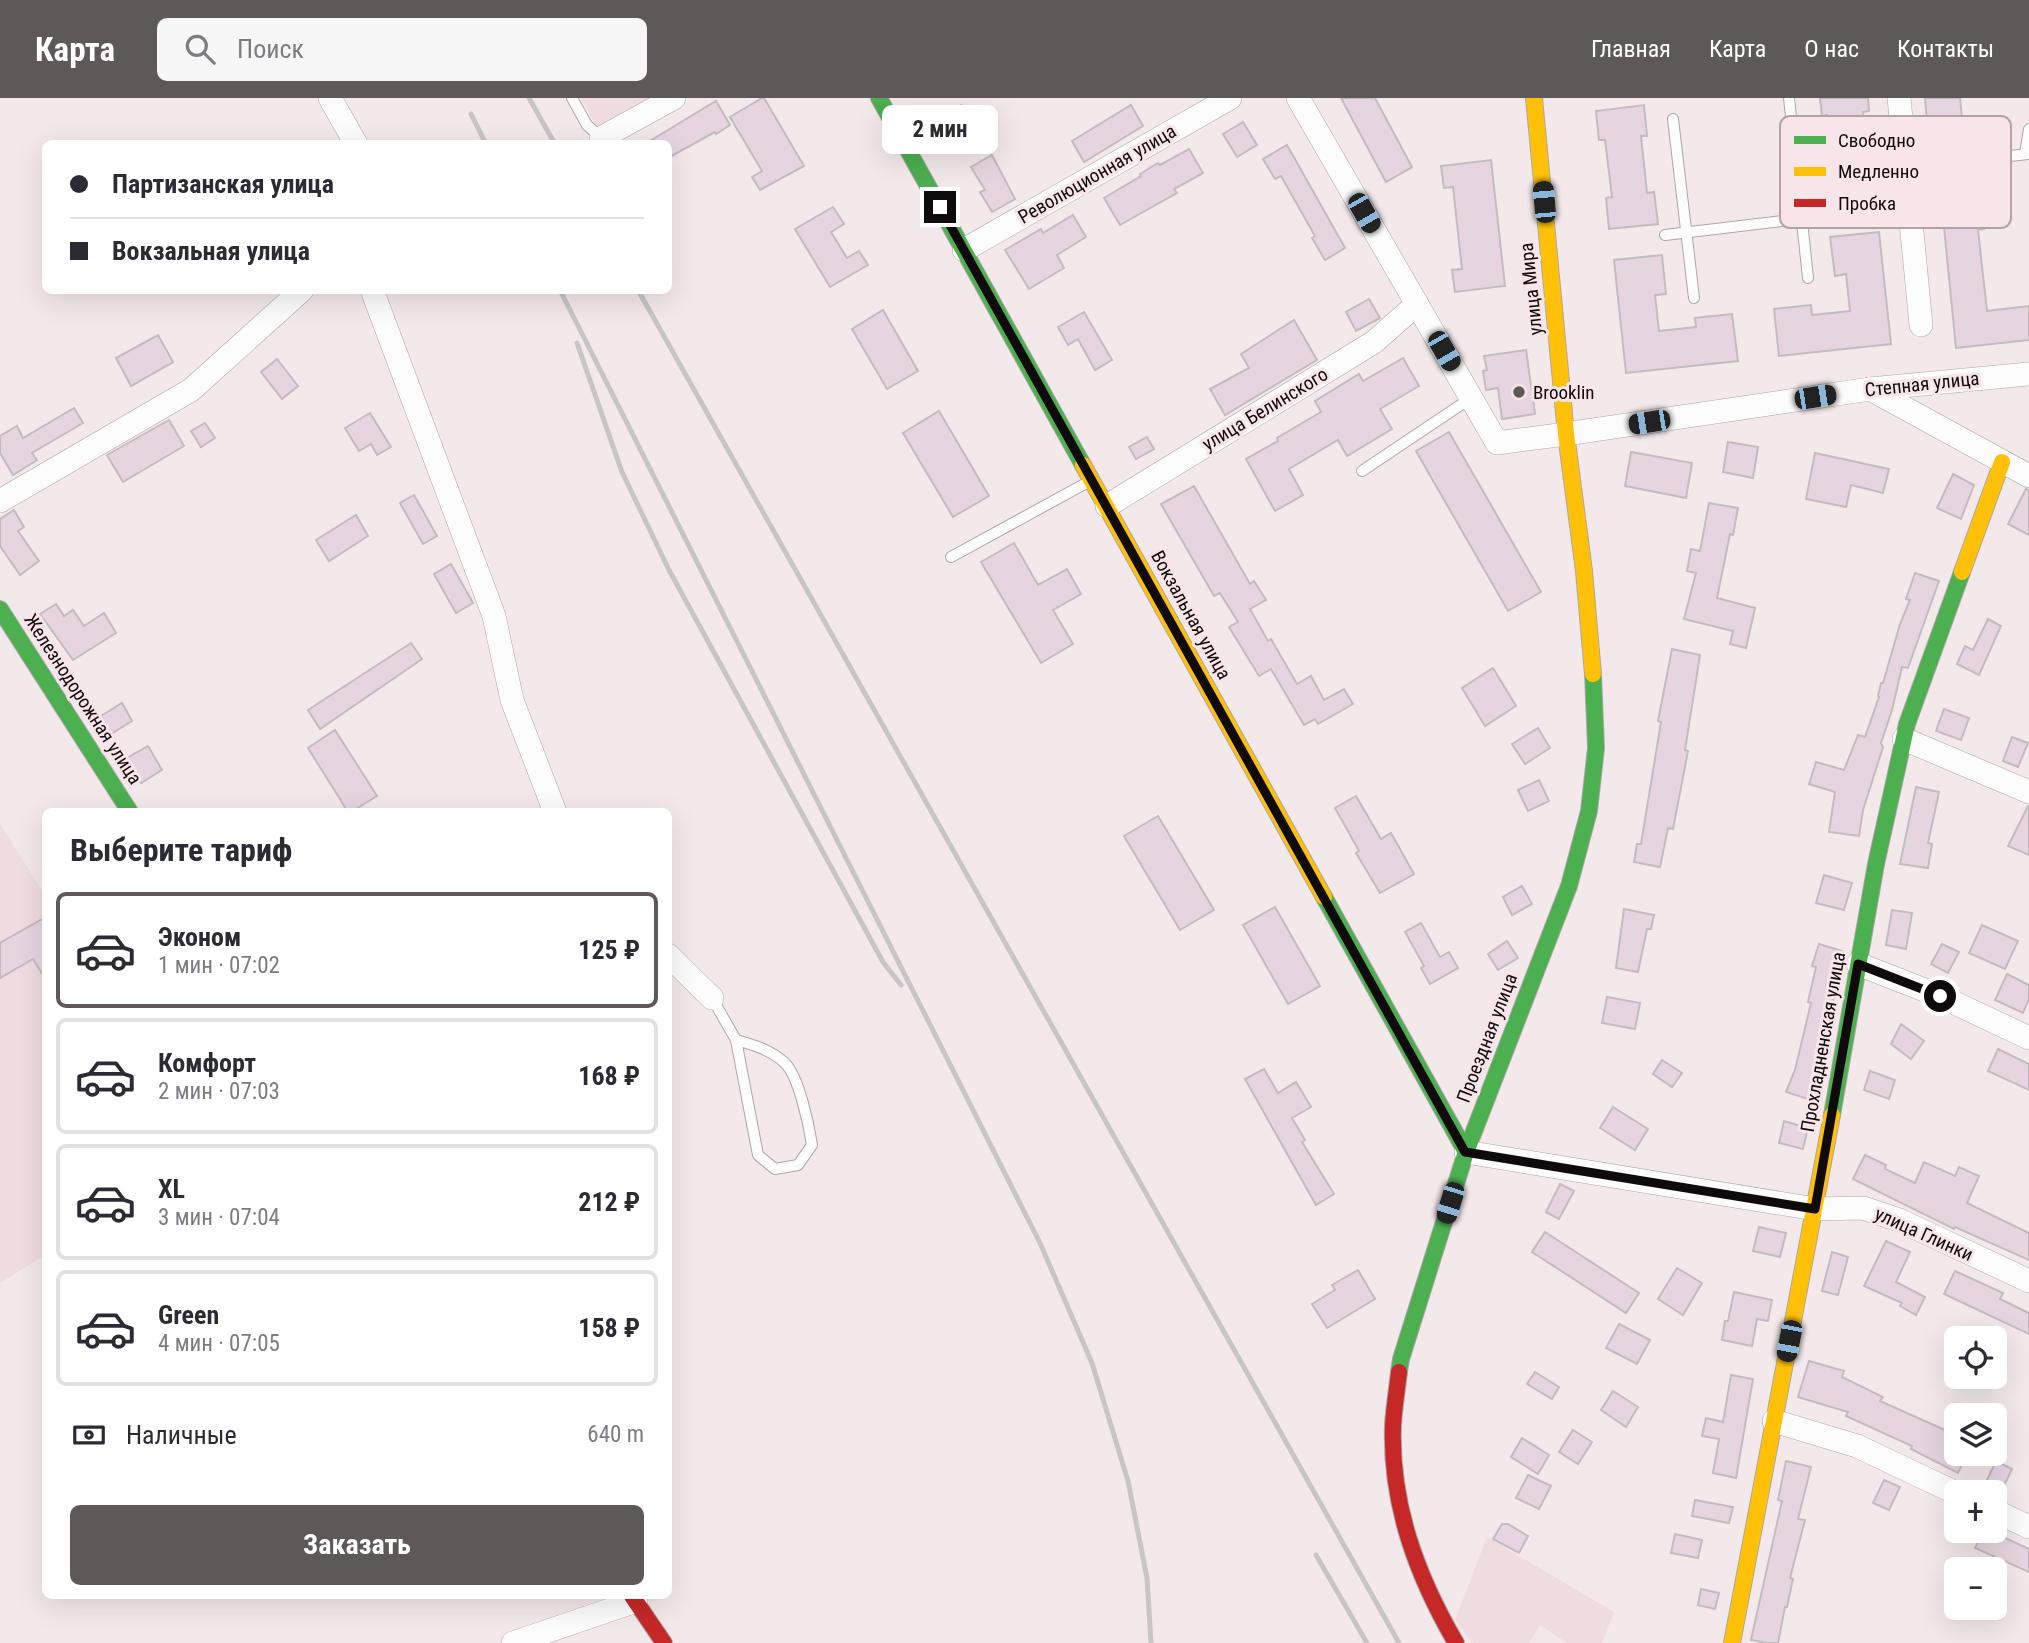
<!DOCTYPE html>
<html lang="ru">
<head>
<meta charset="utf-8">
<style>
  :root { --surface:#fff; --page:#f7f7f7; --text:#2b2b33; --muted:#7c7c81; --line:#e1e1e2; --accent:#5f5859 }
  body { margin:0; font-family:"Roboto Condensed",sans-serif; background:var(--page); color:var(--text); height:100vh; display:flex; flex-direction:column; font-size:26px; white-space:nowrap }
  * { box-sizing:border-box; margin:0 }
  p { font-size:23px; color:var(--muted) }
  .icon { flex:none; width:38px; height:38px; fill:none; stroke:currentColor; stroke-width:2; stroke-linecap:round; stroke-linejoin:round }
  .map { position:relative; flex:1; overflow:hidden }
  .panel { position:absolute; left:42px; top:710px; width:630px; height:791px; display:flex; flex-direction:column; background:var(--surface); border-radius:10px; box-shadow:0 7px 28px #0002 }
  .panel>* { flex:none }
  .guide { position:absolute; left:42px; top:42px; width:630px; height:154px; border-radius:10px; box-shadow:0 7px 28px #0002; display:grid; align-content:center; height:154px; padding:0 28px; background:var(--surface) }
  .buttons { position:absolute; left:1944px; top:1228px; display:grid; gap:14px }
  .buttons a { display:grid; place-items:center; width:63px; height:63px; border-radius:10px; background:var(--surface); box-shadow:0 7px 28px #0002; font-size:35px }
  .end { position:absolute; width:32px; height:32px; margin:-16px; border:9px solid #0f0a0b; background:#fff; box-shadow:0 0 0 4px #fff }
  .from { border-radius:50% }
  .bubble { position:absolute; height:49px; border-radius:10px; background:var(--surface); box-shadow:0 7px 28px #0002; font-size:23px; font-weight:700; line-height:49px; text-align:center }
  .car { position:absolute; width:21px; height:42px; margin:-21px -10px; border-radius:9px; box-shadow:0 0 5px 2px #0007; background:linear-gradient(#222 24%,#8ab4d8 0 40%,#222 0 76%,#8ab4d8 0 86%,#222 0) }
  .guide b { display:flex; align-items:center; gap:24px; height:66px; font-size:26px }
  .guide b+b { border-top:2px solid var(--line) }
  .guide i { width:18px; height:18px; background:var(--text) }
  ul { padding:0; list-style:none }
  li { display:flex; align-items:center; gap:21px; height:116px; margin:0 14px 10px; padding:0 14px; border:4px solid var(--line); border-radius:10px }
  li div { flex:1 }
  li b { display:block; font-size:26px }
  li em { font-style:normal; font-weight:700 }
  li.current { border-color:var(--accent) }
  li>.icon { width:63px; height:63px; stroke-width:1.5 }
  h2 { padding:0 28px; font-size:32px; line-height:84px }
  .pay { display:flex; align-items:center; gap:18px; height:77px; padding:0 28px; font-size:26px }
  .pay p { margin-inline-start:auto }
  .button { display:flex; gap:14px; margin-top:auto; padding:14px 28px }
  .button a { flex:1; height:80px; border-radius:10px; background:var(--accent); color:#fff; font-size:28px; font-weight:700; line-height:80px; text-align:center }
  header { display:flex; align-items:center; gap:42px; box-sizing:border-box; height:98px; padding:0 35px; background:var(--accent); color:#fff }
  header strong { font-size:33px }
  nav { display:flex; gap:38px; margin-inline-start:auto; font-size:24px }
  .search { width:490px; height:63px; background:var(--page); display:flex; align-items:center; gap:18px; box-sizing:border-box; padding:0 24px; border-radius:10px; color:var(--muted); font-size:26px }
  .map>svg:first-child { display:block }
  .built { fill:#efdce0 }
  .building { fill:#e6d5e1; stroke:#c3bcbf; stroke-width:2 }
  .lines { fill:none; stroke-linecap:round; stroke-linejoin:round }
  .lane-casing { stroke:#aea6a8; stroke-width:12 }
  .street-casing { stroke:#aea6a8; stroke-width:24 }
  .fast-casing { stroke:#aea6a8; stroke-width:18 }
  .slow-casing { stroke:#aea6a8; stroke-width:18 }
  .jam-casing { stroke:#aea6a8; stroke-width:18 }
  .lane { stroke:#fdfcfc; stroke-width:10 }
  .street { stroke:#fdfcfc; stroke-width:23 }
  .fast { stroke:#4caf50; stroke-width:16 }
  .slow { stroke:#ffc107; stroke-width:16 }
  .jam { stroke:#c62828; stroke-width:16 }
  .rail { stroke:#c8c5c6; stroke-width:5 }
  .route { stroke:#0f0a0b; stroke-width:9 }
  .poi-dot { fill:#5f5859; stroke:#f7e5e9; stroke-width:2.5 }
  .labels { text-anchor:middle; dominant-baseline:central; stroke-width:6; stroke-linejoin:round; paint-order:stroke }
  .street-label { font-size:19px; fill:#0f0a0b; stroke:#f7e5e9 }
  .poi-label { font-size:19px; fill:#0f0a0b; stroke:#f7e5e9; text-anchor:start }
  .key { fill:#f7e5e9; stroke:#b1a3a6; stroke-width:2 }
  .key-label { font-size:19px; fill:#0f0a0b }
</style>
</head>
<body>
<header>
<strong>Карта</strong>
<div class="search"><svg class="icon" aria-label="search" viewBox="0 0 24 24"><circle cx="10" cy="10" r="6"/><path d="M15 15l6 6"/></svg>Поиск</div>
<nav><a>Главная</a><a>Карта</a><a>О нас</a><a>Контакты</a></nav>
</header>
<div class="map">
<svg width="2029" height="1545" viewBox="0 0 2029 1545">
  <rect width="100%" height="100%" fill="#f3e9eb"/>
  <g class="built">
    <polygon points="581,0 650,0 597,29"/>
    <polygon points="0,726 46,799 45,1157 0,1185"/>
    <polygon points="1487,1439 1614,1514 1602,1545 1567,1545 1540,1527 1529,1545 1473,1545 1455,1522"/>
  </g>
  <g class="building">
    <polygon points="762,0 764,0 804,68 760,92 752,79 762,73 730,19"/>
    <polygon points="1341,0 1375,0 1412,69 1386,84"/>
    <polygon points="1820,0 1868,0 1869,13 1863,14 1869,70 1876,69 1880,101 1831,107 1828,75 1834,75 1827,17 1822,18"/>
    <polygon points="1925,0 1960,0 1962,20 1969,20 1971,44 1929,48"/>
    <polygon points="716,3 730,27 716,36 715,34 668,60 668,46 645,46"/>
    <polygon points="961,7 974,30 953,42 940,19"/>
    <polygon points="1131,7 1143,28 1084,64 1072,43"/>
    <polygon points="1644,7 1647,38 1641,38 1647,95 1654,94 1658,126 1609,131 1606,100 1612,99 1605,42 1599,42 1596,13"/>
    <polygon points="1243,24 1257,47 1237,59 1223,36"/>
    <polygon points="1287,47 1345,150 1325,162 1312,140 1315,138 1281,78 1275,81 1263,61"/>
    <polygon points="1189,51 1203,75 1174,91 1177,95 1120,127 1104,100 1141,78 1140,76 1158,65 1160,67"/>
    <polygon points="992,57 1015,101 992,114 980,94 985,92 971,69"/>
    <polygon points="1491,62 1505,188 1455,194 1452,172 1462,171 1453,89 1444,90 1441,68"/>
    <polygon points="1982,105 1984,131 1978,132 1987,213 2029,208 2029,242 1956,250 1942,109"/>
    <polygon points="833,109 844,126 831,134 847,160 859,153 868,167 830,189 795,131"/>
    <polygon points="1073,117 1086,139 1057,157 1064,170 1029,191 1005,152 1041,131 1043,135"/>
    <polygon points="1879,134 1891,246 1779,258 1774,211 1811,207 1812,217 1850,213 1846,176 1835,178 1830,139"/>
    <polygon points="1662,157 1666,196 1655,197 1659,233 1696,229 1695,220 1732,216 1738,263 1626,275 1614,162"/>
    <polygon points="1369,201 1380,220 1356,233 1346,214"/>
    <polygon points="883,212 918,273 887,291 852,231"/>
    <polygon points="1084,214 1112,262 1095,272 1078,241 1068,247 1058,229"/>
    <polygon points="1294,222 1317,262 1225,317 1210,291 1249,270 1241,256"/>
    <polygon points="158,237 173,264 131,288 116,260"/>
    <polygon points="1526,252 1535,316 1502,321 1498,290 1486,292 1483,273 1487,272 1484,258"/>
    <polygon points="1403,260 1419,288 1380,311 1392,331 1347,358 1338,342 1289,371 1303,397 1275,413 1246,361 1278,343 1277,340 1321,314 1315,303 1359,276 1363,283"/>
    <polygon points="277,261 298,288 282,301 261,274"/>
    <polygon points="74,310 83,325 32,355 37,362 13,377 0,355 0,338 17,328 23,340"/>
    <polygon points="939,313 989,398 953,419 903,335"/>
    <polygon points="370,315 391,349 377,357 371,346 359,353 345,330"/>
    <polygon points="169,322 184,348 123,384 107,357"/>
    <polygon points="205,325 215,340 201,349 191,333"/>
    <polygon points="1449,334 1541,494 1508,513 1416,353"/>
    <polygon points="1147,339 1154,351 1136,361 1129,349"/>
    <polygon points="1728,344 1758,349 1753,380 1723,374"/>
    <polygon points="1631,354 1692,365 1686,400 1625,388"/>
    <polygon points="1815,355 1889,371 1883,395 1851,387 1846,409 1806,401"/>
    <polygon points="1953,376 1974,387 1961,421 1937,410"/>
    <polygon points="1194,388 1250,486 1254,483 1266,502 1250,511 1268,543 1271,541 1297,586 1311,578 1324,602 1344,591 1353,606 1318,626 1315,621 1304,627 1271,571 1259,578 1229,529 1238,524 1220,495 1214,498 1161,406"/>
    <polygon points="2026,391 2029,392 2029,437 2008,426"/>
    <polygon points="414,397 437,438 423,446 400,405"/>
    <polygon points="1709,405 1738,410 1733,437 1730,436 1717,500 1755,510 1746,550 1730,546 1733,533 1684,521 1696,475 1687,473 1691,451 1700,453"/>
    <polygon points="14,412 24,429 18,433 39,463 20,477 0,448 0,421"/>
    <polygon points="356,417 368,438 329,463 316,442"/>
    <polygon points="1014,445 1038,487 1067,471 1081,496 1053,512 1073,546 1041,565 981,464"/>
    <polygon points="451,466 473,505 456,515 434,476"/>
    <polygon points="1915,475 1939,483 1908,570 1902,569 1892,612 1881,645 1883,649 1863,712 1859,738 1829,734 1835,694 1809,686 1816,664 1844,672 1858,637 1865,639 1879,599 1878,598 1881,585 1883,585 1900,526 1910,502 1906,501"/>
    <polygon points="56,506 64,518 73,512 84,528 104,515 116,535 73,562 40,516"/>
    <polygon points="1988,521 2001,528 1979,577 1957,566 1965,548 1973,552"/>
    <polygon points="411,545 422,561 320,631 308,612"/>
    <polygon points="1672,551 1700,557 1685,652 1688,653 1673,731 1668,730 1660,769 1634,764 1637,746 1641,746 1661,624 1658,623"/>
    <polygon points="1493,570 1516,608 1485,628 1462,590"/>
    <polygon points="122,605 132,623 111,636 101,618"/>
    <polygon points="1944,611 1969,620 1961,642 1936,633"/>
    <polygon points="1538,630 1550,650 1525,666 1512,646"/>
    <polygon points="335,632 377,698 351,714 348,714 308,650"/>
    <polygon points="2012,639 2028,645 2018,669 2003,663"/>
    <polygon points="148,648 162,672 141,685 127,660"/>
    <polygon points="1539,682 1549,703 1528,713 1518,692"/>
    <polygon points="1916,689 1939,694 1928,745 1932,746 1928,770 1900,766"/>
    <polygon points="1356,698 1381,741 1391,735 1414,776 1380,795 1356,755 1359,753 1335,710"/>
    <polygon points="2028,708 2029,708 2029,757 2008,748"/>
    <polygon points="1158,718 1214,812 1180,832 1124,738"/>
    <polygon points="1824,777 1852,785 1844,812 1816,805"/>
    <polygon points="1522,788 1532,806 1512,817 1503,799"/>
    <polygon points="1275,809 1320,888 1288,906 1243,827"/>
    <polygon points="1624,811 1654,817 1651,831 1647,831 1638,874 1616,870"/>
    <polygon points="1892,812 1912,815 1906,851 1886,847"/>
    <polygon points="46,819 46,882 33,861 0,880 0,845"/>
    <polygon points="1421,825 1440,859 1449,854 1458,870 1430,886 1421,870 1424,868 1405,834"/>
    <polygon points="1982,827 2018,843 2005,871 1969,855"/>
    <polygon points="1507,843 1518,860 1498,872 1488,856"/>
    <polygon points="1819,846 1842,853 1833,892 1835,892 1832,910 1815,979 1819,980 1811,1002 1786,994 1795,972 1811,905 1808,904 1816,869 1812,868"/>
    <polygon points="1942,846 1959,854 1948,875 1931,866"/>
    <polygon points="2007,876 2029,887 2029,901 2023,915 1995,902"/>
    <polygon points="1607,899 1640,905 1635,931 1602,925"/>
    <polygon points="1901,926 1924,943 1911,961 1891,946"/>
    <polygon points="1998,951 2029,966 2029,992 1988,973"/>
    <polygon points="1662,962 1682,975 1672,989 1653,976"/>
    <polygon points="1264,971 1278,995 1296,984 1311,1009 1292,1020 1305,1042 1302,1044 1334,1096 1316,1107 1245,981"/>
    <polygon points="1870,973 1895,982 1889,1001 1864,992"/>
    <polygon points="1613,1009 1648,1031 1635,1052 1600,1030"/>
    <polygon points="1784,1023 1808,1030 1803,1051 1779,1045"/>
    <polygon points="1865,1057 1886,1067 1885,1071 1915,1085 1924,1064 1955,1078 1959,1069 1979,1078 1967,1105 2029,1135 2029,1162 1955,1129 1954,1131 1853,1081"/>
    <polygon points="1560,1086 1574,1093 1559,1121 1546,1114"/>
    <polygon points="1759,1129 1786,1135 1780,1159 1753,1153"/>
    <polygon points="1545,1134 1639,1195 1626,1215 1532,1154"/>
    <polygon points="1886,1143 1910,1154 1896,1184 1925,1199 1916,1217 1900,1208 1902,1205 1864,1188"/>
    <polygon points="1832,1154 1848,1159 1838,1197 1822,1193"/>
    <polygon points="1677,1170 1702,1185 1683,1217 1658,1201"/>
    <polygon points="1358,1172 1375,1201 1327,1230 1312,1206 1335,1192 1332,1187"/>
    <polygon points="1955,1173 2003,1195 2000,1201 2029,1215 2029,1236 1944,1196"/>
    <polygon points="1734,1194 1772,1202 1768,1223 1757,1221 1752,1248 1722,1242 1725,1223 1728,1223"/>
    <polygon points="1619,1226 1650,1242 1637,1266 1606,1250"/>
    <polygon points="1809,1263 1844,1273 1842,1279 1883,1299 1880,1303 1956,1337 1956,1356 1967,1356 1958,1375 1911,1351 1912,1348 1846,1318 1848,1314 1798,1299"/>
    <polygon points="1535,1274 1559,1289 1552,1301 1527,1286"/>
    <polygon points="1731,1277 1753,1281 1736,1380 1713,1375 1719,1341 1702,1338 1706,1320 1723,1324"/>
    <polygon points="1613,1293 1638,1309 1626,1329 1601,1312"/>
    <polygon points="1573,1332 1592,1344 1578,1366 1559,1354"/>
    <polygon points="1522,1340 1549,1357 1538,1376 1511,1359"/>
    <polygon points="1786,1363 1811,1369 1798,1421 1805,1422 1790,1480 1793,1481 1787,1509 1785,1509 1778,1545 1767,1545 1751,1542 1782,1403 1778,1402"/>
    <polygon points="1996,1363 2012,1371 2001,1394 1985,1386"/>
    <polygon points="1528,1377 1551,1388 1539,1411 1516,1400"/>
    <polygon points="1884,1382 1900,1389 1889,1412 1873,1405"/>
    <polygon points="1695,1402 1733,1409 1729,1425 1692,1418"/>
    <polygon points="1502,1426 1508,1426 1528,1438 1519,1455 1493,1441"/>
    <polygon points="1983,1433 2001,1433 1999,1437 2029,1451 2029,1474 1975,1450"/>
    <polygon points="1675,1436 1702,1442 1698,1460 1671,1455"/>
    <polygon points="1701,1491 1719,1495 1715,1511 1698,1507"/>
  </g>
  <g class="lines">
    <defs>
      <g id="lane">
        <polyline points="572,0 587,27 601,40"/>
        <polyline points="1789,0 1808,180"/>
        <polyline points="1673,21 1694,200"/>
        <polyline points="2025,56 2029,31"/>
        <polyline points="1906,69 2029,56"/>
        <polyline points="1665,137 1909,108"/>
        <polyline points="1362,373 1471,300"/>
        <polyline points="951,459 1090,383"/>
        <path d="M712,900l24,42 22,115 17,14 23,-4 14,-20c-3,-20 -13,-68 -27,-82 -14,-13 -31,-18 -49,-23"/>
      </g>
      <g id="street">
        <polyline points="330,0 356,46"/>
        <polyline points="1298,0 1497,345 1566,336 1870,291 2029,276"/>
        <polyline points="1899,0 1921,227"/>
        <polyline points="601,40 674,0"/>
        <polyline points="964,152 1230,0"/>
        <polyline points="372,192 494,518 512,602 555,714"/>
        <polyline points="1870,291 2029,378"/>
        <polyline points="0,403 191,292 302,192"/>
        <polyline points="1107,408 1374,244 1417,206"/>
        <polyline points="1904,641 2029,694"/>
        <polyline points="668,857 712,900"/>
        <polyline points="1858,866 1940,898 2029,940"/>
        <polyline points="1466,1054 1815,1111 1863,1110 1899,1122 2029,1183"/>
        <polyline points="1774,1323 1857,1348 1956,1395"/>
        <polyline points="1995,1413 2029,1429"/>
        <polyline points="513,1545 636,1503"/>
      </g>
      <g id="fast">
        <polyline points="879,0 1083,367"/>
        <polyline points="0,511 130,714"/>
        <polyline points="1324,799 1466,1054"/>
        <polyline points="1832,1017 1876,766 1907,626 1962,474"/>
        <polyline points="1399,1274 1401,1261 1466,1054 1569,788 1589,713 1596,650 1593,576"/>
      </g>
      <g id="slow">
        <polyline points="1534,0 1566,336 1584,473 1593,576"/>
        <polyline points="1083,367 1324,799"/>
        <polyline points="1962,474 2002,364"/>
        <polyline points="1732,1545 1832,1017"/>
      </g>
      <g id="jam">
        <path d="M1399,1274c-2,18 -5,36 -6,53 -3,79 24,151 63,218"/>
        <polyline points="632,1498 664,1545"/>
      </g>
    </defs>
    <use href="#lane" class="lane-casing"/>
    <use href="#street" class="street-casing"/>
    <use href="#fast" class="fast-casing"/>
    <use href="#slow" class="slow-casing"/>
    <use href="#jam" class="jam-casing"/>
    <use href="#lane" class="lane"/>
    <use href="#street" class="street"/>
    <use href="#fast" class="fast"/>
    <use href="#slow" class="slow"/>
    <use href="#jam" class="jam"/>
    <g class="rail">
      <polyline points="529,0 555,46"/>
      <polyline points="471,16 486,46"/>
      <polyline points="560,192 1040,1145 1092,1265 1128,1383 1147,1480 1151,1545"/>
      <polyline points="638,192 1399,1545"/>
      <polyline points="577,245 622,374 669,472 883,864 901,887"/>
      <polyline points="1316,1457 1367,1545"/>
    </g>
  </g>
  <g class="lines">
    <polyline class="route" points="940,109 1465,1054 1815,1111 1858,866 1940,898"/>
  </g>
  <circle class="poi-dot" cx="1519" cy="294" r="7"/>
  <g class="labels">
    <g class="street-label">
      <text transform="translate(1097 76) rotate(-30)">Революционная улица</text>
      <text transform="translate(1531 191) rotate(-96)">улица Мира</text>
      <text transform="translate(1922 286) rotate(-6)">Степная улица</text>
      <text transform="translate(1265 311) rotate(-31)">улица Белинского</text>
      <text transform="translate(1191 517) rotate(61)">Вокзальная улица</text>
      <text transform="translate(83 601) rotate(57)">Железнодорожная улица</text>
      <text transform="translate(1487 940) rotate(-69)">Проездная улица</text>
      <text transform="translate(1823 944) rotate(-80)">Прохладненская улица</text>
      <text transform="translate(1924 1136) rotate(24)">улица Глинки</text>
    </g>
    <g class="poi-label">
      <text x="1533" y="294">Brooklin</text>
    </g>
  </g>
  <rect x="1780" y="18" width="231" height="112" rx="10" class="key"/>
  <rect x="1794" y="38" width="32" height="8" fill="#4caf50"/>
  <rect x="1794" y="69" width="32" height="9" fill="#ffc107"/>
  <rect x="1794" y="101" width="32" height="8" fill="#c62828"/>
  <g class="key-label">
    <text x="1838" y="49">Свободно</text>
    <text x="1838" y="80">Медленно</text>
    <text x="1838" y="112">Пробка</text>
  </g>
</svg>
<div class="buttons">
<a><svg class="icon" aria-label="locate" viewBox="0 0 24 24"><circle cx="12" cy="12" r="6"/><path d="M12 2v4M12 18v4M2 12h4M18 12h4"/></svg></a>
<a><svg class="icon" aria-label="layers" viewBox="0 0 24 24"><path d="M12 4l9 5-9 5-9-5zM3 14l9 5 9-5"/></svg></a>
<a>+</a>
<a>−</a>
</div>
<i class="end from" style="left:1940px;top:898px"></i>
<i class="end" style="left:940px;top:109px"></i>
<div class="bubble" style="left:882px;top:7px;width:116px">2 мин</div>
<i class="car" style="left:1544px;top:104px;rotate:355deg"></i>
<i class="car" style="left:1364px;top:115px;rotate:150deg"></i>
<i class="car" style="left:1444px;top:253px;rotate:150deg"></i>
<i class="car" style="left:1815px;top:299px;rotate:81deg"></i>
<i class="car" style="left:1649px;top:324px;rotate:261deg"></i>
<i class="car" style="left:1450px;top:1105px;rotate:197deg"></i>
<i class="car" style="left:1789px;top:1243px;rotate:191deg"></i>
<div class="guide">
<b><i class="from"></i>Партизанская улица</b>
<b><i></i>Вокзальная улица</b>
</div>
<section class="panel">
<h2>Выберите тариф</h2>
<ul>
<li class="current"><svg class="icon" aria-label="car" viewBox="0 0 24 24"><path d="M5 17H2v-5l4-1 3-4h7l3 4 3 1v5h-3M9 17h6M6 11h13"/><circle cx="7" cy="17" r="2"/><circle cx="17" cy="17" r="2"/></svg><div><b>Эконом</b><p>1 мин · 07:02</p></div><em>125 ₽</em></li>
<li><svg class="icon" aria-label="car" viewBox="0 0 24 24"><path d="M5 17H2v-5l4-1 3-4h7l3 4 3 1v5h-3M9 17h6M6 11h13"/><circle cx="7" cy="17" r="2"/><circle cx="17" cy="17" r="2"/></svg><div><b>Комфорт</b><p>2 мин · 07:03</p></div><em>168 ₽</em></li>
<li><svg class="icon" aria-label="car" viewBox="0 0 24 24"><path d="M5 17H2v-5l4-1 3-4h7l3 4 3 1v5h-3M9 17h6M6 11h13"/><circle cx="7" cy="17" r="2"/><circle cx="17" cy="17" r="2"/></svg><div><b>XL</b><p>3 мин · 07:04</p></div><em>212 ₽</em></li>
<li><svg class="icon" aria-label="car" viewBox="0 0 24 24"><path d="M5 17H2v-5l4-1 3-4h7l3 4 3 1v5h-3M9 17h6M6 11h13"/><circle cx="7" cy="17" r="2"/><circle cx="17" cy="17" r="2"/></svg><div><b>Green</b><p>4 мин · 07:05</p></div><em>158 ₽</em></li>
</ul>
<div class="pay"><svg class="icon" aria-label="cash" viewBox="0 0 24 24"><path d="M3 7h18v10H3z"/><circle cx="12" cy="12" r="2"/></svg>Наличные<p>640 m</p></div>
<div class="button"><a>Заказать</a></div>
</section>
</div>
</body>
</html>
